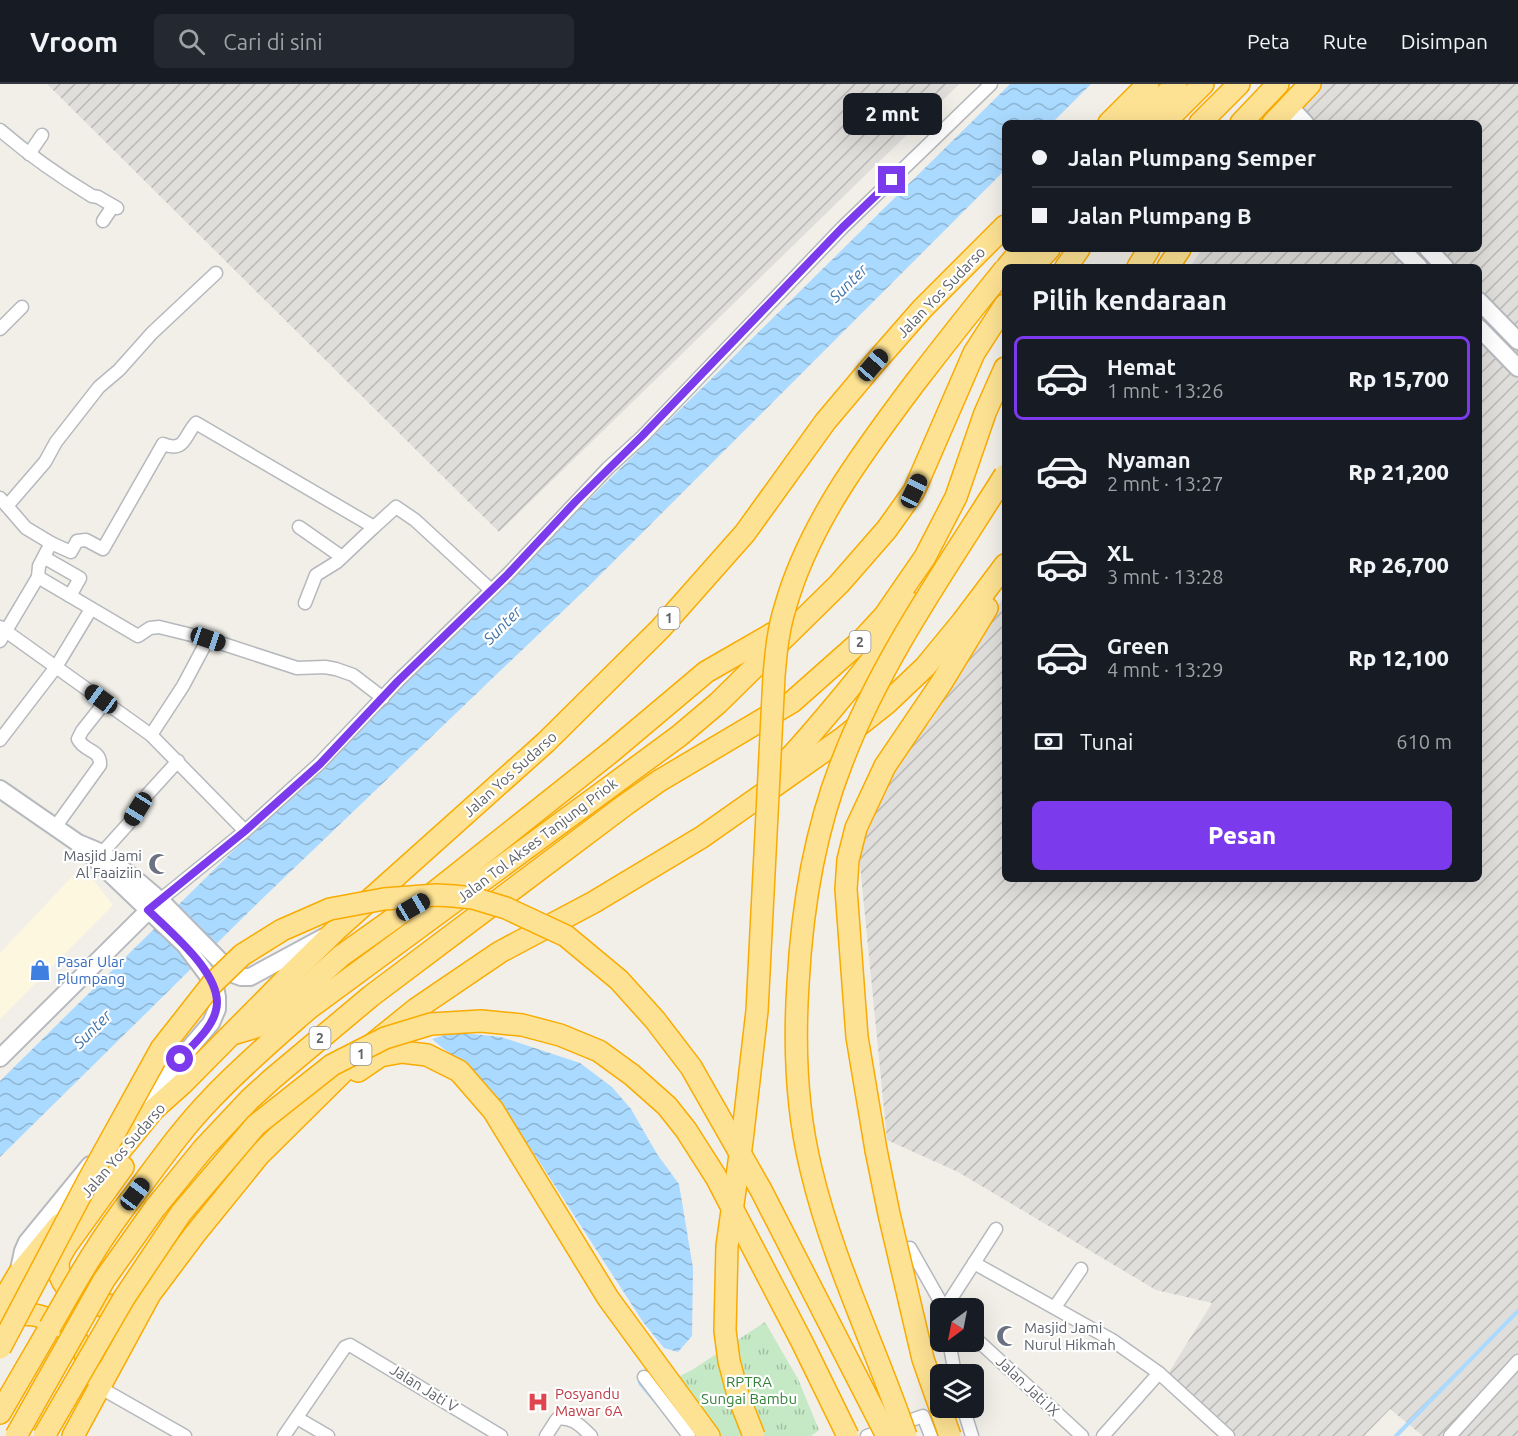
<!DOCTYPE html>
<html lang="id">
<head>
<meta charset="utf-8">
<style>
  :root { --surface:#171b24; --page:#242831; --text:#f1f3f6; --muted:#9ea1a6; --line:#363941; --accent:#7c3aed }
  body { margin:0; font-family:Ubuntu,sans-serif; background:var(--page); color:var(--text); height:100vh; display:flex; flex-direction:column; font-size:22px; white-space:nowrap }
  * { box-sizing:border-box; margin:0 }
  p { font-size:20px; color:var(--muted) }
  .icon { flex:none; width:33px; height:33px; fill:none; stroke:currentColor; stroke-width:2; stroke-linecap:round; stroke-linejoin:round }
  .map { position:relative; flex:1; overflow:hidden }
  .side { position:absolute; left:1002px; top:180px; width:480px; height:618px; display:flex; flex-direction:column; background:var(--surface); border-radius:9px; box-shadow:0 6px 24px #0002 }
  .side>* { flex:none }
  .banner { position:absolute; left:1002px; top:36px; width:480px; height:132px; border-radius:9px; box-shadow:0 6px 24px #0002; display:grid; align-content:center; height:132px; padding:0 30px; background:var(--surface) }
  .needle { width:39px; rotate:212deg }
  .controls { position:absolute; left:930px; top:1214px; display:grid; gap:12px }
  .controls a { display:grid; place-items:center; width:54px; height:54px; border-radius:9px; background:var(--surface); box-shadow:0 6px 24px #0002; font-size:30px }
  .end { position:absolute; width:27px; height:27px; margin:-14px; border:8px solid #7c3aed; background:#fff; box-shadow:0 0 0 3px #fff }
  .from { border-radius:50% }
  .bubble { position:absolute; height:42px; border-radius:9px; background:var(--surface); box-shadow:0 6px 24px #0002; font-size:20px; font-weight:800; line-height:42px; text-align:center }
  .car { position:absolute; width:18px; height:36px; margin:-18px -9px; border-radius:8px; box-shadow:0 0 4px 2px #0007; background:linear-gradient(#222 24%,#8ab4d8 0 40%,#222 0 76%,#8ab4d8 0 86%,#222 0) }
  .banner b { display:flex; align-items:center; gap:21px; height:57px; font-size:22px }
  .banner b+b { border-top:2px solid var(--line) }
  .banner i { width:15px; height:15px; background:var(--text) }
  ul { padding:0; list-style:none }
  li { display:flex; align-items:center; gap:18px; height:84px; margin:0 12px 9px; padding:0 18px; border:3px solid transparent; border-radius:9px }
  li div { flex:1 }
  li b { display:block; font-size:22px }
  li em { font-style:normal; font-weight:800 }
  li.active { border-color:var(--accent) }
  li>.icon { width:54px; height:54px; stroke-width:1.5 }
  h2 { padding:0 30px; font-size:27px; line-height:72px }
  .pay { display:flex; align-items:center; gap:15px; height:66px; padding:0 30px; font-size:22px }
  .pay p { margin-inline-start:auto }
  .button { display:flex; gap:12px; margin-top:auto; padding:12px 30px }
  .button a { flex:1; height:69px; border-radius:9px; background:var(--accent); color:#fff; font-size:24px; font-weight:800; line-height:69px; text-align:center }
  header { display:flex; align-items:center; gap:36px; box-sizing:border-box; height:84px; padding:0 30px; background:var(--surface); border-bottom:2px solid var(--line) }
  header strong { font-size:28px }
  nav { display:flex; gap:33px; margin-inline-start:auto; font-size:21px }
  .search { width:420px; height:54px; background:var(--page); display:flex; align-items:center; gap:15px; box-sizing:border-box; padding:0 21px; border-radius:9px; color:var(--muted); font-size:22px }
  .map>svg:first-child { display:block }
  .commercial { fill:#fef7e0 }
  .industrial { fill:url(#industrial-furrows) }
  .grass { fill:url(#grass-tufts) }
  .water { fill:url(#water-waves) }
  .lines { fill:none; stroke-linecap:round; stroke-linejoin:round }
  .stream { stroke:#aadaff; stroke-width:4 }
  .street-casing { stroke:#b5b8bc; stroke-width:15 }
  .secondary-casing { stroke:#b6babf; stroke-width:20 }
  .highway-casing { stroke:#f9ab00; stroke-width:24 }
  .street { stroke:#fff; stroke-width:12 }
  .secondary { stroke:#fff; stroke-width:16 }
  .highway { stroke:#fde293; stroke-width:21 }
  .highway-bridge-casing { stroke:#f9ab00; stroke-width:24; stroke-linecap:butt }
  .highway-bridge { stroke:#fde293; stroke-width:21 }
  .route { stroke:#7c3aed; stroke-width:8 }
  .labels { text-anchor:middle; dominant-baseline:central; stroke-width:4.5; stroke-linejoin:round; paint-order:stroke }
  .shield { fill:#fff; stroke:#8f9295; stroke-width:1.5 }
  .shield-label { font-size:14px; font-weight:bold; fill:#5f6368 }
  .street-label { font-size:15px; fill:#5f6368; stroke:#fff }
  .worship-label { font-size:15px; fill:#5b616d; stroke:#fff; text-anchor:end }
  .shop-label { font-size:15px; fill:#366cbe; stroke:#fff; text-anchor:start }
  .park-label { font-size:15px; fill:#348238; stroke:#fff }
  .health-label { font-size:15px; fill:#be3a42; stroke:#fff; text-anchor:start }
  .water-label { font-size:16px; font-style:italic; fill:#4174aa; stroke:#fff }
</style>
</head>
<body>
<header>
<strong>Vroom</strong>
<div class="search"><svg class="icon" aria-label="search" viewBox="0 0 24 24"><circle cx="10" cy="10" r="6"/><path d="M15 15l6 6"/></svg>Cari di sini</div>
<nav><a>Peta</a><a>Rute</a><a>Disimpan</a></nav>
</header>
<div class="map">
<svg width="1518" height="1352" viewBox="0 0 1518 1352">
  <defs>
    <pattern id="industrial-furrows" width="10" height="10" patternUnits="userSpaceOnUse" patternTransform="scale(1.5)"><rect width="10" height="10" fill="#e0deda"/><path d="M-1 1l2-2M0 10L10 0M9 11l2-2" fill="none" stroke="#b9b8b5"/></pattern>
    <pattern id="grass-tufts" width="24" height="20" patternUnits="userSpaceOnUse" patternTransform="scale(1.5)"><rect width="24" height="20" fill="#c5e8c5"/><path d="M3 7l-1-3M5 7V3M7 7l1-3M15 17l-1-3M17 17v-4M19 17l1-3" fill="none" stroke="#a3c0a4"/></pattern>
    <pattern id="water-waves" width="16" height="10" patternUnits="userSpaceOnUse" patternTransform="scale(1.5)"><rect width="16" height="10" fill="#aadaff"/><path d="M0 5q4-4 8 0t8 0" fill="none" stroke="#8eb4d2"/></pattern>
  </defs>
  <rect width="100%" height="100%" fill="#f1efe8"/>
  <polygon class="commercial" points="82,782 113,821 0,935 0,869"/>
  <g class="industrial">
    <polygon points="47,0 959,0 499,448"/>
    <polygon points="1317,0 1518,0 1518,1352 1423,1352 1390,1325 1364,1352 1230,1352 1166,1293 1212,1219 1156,1206 958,1088 887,1056 858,760 904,653 929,640 1005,510 1005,795 1479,795 1479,183 1190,183 1202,165 1479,165 1479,39 1283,39"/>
  </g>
  <polygon class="grass" points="765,1238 798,1295 819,1346 811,1352 701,1352 664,1300 692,1286"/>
  <g class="water">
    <polygon points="1010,0 1091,0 1052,39 1005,39 1005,86 588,503 265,812 0,1073 0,997"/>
    <polygon points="454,948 501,953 580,979 612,1003 631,1025 657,1070 679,1100 693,1184 692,1252 678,1268 664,1264 643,1238 537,1074 486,1000 432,955"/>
  </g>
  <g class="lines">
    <g class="stream">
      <polyline points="640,1299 661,1324"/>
      <polyline points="1396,1352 1518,1227"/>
    </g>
    <defs>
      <g id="street">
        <path d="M0,46c29,25 59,46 92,66l6,1 19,11"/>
        <polyline points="29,70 42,51"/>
        <polyline points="103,137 113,122"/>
        <polyline points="0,245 22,223"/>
        <polyline points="0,414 26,444 51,459 39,482 38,493 0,557"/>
        <polyline points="7,422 45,378 56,358 99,303 119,286 152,249 216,189"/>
        <polyline points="299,443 342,473"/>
        <path d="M51,459l20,9 6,-11 9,-1 17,9 60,-105c22,9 21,-8 33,-21l178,104 22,-20 19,13 76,70"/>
        <polyline points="45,474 80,494 70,512"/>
        <polyline points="38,493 138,552 150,544 159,543 208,555 297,584 325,583 336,585 353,591 383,614"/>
        <polyline points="305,519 316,491 337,478 374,443"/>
        <polyline points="0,543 151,651 245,747"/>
        <polyline points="151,651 183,602 208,555"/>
        <polyline points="0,656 56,583 91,525"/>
        <path d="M56,742l44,-61c1,-16 -16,-13 -22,-26l4,-8 23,-29"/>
        <polyline points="102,769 129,739 147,711 178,677"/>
        <polyline points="160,816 245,747 319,680 398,597 508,490 608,384 642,353 842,144 991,0"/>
        <polyline points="910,1164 944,1224"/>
        <polyline points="974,1179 1112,1256 1159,1289 1228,1352"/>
        <polyline points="1055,1223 1081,1185"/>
        <polyline points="945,1224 996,1145"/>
        <polyline points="974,1253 1082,1352"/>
        <polyline points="949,1257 955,1290"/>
        <polyline points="644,1293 689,1352"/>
        <polyline points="99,1303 185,1352"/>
        <polyline points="963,1323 972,1352"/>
        <polyline points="297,1334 328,1352"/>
        <polyline points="284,1352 345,1263 350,1261 501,1352"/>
        <path d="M546,1352l11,-17c15,-3 24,7 34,17"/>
        <polyline points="867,1352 923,1332 931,1352"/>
        <polyline points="1103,1352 1159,1289"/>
        <polyline points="1450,1352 1518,1277"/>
      </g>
      <g id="secondary">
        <polyline points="1289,22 1305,39"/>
        <polyline points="1401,165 1419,183"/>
        <polyline points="1428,165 1445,183"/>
        <polyline points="1479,217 1518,257"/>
        <polyline points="1479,244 1518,284"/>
        <polyline points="0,705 78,759 102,769 140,799 160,816 233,890 241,893 250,893 324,853"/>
        <polyline points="92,765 94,774 185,861 206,889 215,903 217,913 217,925 211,939 130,1034"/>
        <polyline points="0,974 155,820"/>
        <polyline points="18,1190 23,1167 27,1158 90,1081"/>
      </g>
      <g id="highway">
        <polyline points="1109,39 1148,0"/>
        <polyline points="1137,39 1176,0"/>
        <polyline points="1164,39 1203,0"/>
        <polyline points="1200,39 1239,0"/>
        <polyline points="1241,39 1278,0"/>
        <polyline points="1273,39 1310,0"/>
        <polyline points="1007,183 1022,165"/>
        <polyline points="1032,183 1049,165"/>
        <polyline points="1066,183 1079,165"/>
        <polyline points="1138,183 1149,165"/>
        <polyline points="1168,183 1180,165"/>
        <path d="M771,693c22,-21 42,-45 62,-69 28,-33 55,-67 77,-105"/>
        <polyline points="236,949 256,943 270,936 341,872 400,830 426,815 611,668 706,588 784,543"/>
        <polyline points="358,987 380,972 402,968 427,971 459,987 493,1026 608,1214 709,1352"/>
        <polyline points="876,1066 857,953 846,805 848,776 856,744 885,682 942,598 987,524"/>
        <path d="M123,1083l-57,79c-2,4 -5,8 -7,13 -2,8 0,16 4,23 16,26 47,28 73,18"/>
        <polyline points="93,1100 154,1025 182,1000 286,895 336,846 546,658 660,545 745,449 825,338 873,281 922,225 1005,142"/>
        <path d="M135,1110c24,-32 47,-65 75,-94 31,-33 65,-62 98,-91l371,-273 39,-33 121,-119 48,-55 27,-38 60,-138 31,-48"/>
        <polyline points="155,1124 203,1065 250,1015 272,995 371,912 625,721 659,697 792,618 863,555 885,531 925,473 956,413 985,329 1005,284"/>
        <polyline points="0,1222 18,1191 60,1140"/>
        <path d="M3,1235c27,-12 62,1 77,26 6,9 10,20 13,30"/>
        <polyline points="0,1329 50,1243"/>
        <polyline points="73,1352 150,1210 195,1150 259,1071 364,967 416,925 500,868 594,818 702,753 844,653 887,619 925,583 962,538 1005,481"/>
      </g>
    </defs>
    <use href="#street" class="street-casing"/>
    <use href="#secondary" class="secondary-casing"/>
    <use href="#highway" class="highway-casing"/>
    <use href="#street" class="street"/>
    <use href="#secondary" class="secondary"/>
    <use href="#highway" class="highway"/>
    <defs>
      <g id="highway-bridge">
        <polyline points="876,1066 889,1130 923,1275 950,1352"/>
        <path d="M50,1243c26,-46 52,-92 85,-133"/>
        <polyline points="0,1264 88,1097 161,965 212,900 242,871 282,846 330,825 384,815 436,811 454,812 473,814 506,824 566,852 619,896 655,936 691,983 761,1106 887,1352"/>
        <polyline points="16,1352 104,1196 155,1124"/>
        <polyline points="44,1352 124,1214 181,1129 256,1041 332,981 385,954 431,940 481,937 522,941 560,951 599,967 632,991 667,1022 686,1046 716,1093 802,1258 848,1352"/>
        <path d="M754,1352l-16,-41 -9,-34 -4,-30 2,-85 15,-105 15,-130 17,-335c2,-23 4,-46 11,-68 23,-83 78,-156 129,-224 30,-39 60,-77 91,-115"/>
        <path d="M906,1352c-31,-90 -73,-174 -95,-267 -15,-61 -17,-123 -13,-185 4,-76 16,-151 44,-222 39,-102 105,-195 163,-287"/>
      </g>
    </defs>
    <use href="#highway-bridge" class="highway-bridge-casing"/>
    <use href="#highway-bridge" class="highway-bridge"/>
  </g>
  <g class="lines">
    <path class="route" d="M180,975c12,-14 32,-30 36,-49 9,-34 -46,-78 -68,-100l97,-79 75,-67 78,-83 110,-107 67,-72 67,-66 200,-208 50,-48"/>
  </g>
  <defs>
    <symbol id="mosque-bare" viewBox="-9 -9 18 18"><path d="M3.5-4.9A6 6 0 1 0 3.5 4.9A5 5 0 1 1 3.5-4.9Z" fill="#6b7280" stroke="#fff" stroke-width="2.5" paint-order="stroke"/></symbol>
    <symbol id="shop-bare" viewBox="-9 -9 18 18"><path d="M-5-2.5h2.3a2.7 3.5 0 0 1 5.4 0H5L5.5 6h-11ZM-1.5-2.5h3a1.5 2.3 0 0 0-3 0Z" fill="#3f7fe0" stroke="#fff" stroke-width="2.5" paint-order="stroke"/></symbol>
    <symbol id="hospital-bare" viewBox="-9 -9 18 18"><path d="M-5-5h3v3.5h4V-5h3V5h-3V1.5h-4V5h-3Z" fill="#e0444e" stroke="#fff" stroke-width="2.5" paint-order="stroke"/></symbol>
  </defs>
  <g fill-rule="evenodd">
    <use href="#mosque-bare" x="144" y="765" width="30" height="30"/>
    <use href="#shop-bare" x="25" y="871" width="30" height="30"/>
    <use href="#mosque-bare" x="992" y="1237" width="30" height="30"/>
    <use href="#hospital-bare" x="523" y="1303" width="30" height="30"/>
  </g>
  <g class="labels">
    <g class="shield">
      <rect x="658.5" y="523" width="21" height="22" rx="4.5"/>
      <rect x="849.5" y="547" width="21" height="22" rx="4.5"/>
      <rect x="309.5" y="943" width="21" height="22" rx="4.5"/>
      <rect x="350.5" y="959" width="21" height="22" rx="4.5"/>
    </g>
    <g class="shield-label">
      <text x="669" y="534">1</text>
      <text x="860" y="558">2</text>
      <text x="320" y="954">2</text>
      <text x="361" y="970">1</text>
    </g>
    <g class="street-label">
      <text transform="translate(941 208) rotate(-46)">Jalan Yos Sudarso</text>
      <text transform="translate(510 690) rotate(-42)">Jalan Yos Sudarso</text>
      <text transform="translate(537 756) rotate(-37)">Jalan Tol Akses Tanjung Priok</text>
      <text transform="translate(123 1066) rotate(-49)">Jalan Yos Sudarso</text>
      <text transform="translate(1028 1302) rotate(43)">Jalan Jati IX</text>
      <text transform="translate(424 1304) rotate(32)">Jalan Jati V</text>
    </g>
    <g class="worship-label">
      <text x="142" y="771">Masjid Jami<tspan x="142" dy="17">Al Faaiziin</tspan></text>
      <text x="1024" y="1243" text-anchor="start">Masjid Jami<tspan x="1024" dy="17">Nurul Hikmah</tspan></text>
    </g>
    <g class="shop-label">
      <text x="57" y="877">Pasar Ular<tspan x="57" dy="17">Plumpang</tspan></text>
    </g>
    <g class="park-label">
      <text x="749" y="1297">RPTRA<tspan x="749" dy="17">Sungai Bambu</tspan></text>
    </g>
    <g class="health-label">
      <text x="555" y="1309">Posyandu<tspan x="555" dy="17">Mawar 6A</tspan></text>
    </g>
    <g class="water-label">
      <text transform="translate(848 199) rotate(-45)">Sunter</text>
      <text transform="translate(502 541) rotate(-45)">Sunter</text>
      <text transform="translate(92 945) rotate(-45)">Sunter</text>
    </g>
  </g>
</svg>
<div class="controls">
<a><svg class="needle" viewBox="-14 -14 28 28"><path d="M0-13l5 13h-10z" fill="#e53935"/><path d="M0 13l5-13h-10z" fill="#9ea1a6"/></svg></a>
<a><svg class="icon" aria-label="layers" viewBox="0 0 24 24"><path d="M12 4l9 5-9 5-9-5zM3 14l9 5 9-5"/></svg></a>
</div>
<i class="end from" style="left:180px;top:975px"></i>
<i class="end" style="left:892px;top:96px"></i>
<div class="bubble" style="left:843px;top:9px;width:99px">2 mnt</div>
<i class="car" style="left:873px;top:281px;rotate:41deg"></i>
<i class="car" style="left:914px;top:407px;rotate:26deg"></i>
<i class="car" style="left:208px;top:555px;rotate:109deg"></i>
<i class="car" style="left:101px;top:615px;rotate:306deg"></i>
<i class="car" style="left:138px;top:725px;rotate:212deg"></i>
<i class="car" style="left:413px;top:823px;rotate:60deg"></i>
<i class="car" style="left:135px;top:1110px;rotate:37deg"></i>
<div class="banner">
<b><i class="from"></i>Jalan Plumpang Semper</b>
<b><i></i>Jalan Plumpang B</b>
</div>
<section class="side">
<h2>Pilih kendaraan</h2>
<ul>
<li class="active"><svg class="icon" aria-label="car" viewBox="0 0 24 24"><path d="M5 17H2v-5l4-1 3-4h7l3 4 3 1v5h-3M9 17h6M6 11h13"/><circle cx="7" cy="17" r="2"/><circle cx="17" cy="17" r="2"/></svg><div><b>Hemat</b><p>1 mnt · 13:26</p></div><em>Rp 15,700</em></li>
<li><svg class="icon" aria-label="car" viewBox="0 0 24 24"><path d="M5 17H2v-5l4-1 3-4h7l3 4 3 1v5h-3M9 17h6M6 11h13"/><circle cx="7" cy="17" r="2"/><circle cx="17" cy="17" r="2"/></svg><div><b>Nyaman</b><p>2 mnt · 13:27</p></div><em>Rp 21,200</em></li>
<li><svg class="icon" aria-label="car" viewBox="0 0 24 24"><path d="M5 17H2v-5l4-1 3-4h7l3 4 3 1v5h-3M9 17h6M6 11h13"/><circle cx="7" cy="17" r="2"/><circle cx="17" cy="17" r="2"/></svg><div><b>XL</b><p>3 mnt · 13:28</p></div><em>Rp 26,700</em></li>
<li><svg class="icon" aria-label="car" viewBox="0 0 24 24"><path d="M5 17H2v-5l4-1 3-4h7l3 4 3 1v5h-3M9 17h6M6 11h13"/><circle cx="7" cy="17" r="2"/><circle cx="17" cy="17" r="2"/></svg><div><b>Green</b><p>4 mnt · 13:29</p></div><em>Rp 12,100</em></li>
</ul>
<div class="pay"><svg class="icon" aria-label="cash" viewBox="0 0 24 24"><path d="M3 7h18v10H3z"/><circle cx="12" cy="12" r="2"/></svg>Tunai<p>610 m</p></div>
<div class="button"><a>Pesan</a></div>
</section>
</div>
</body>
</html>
